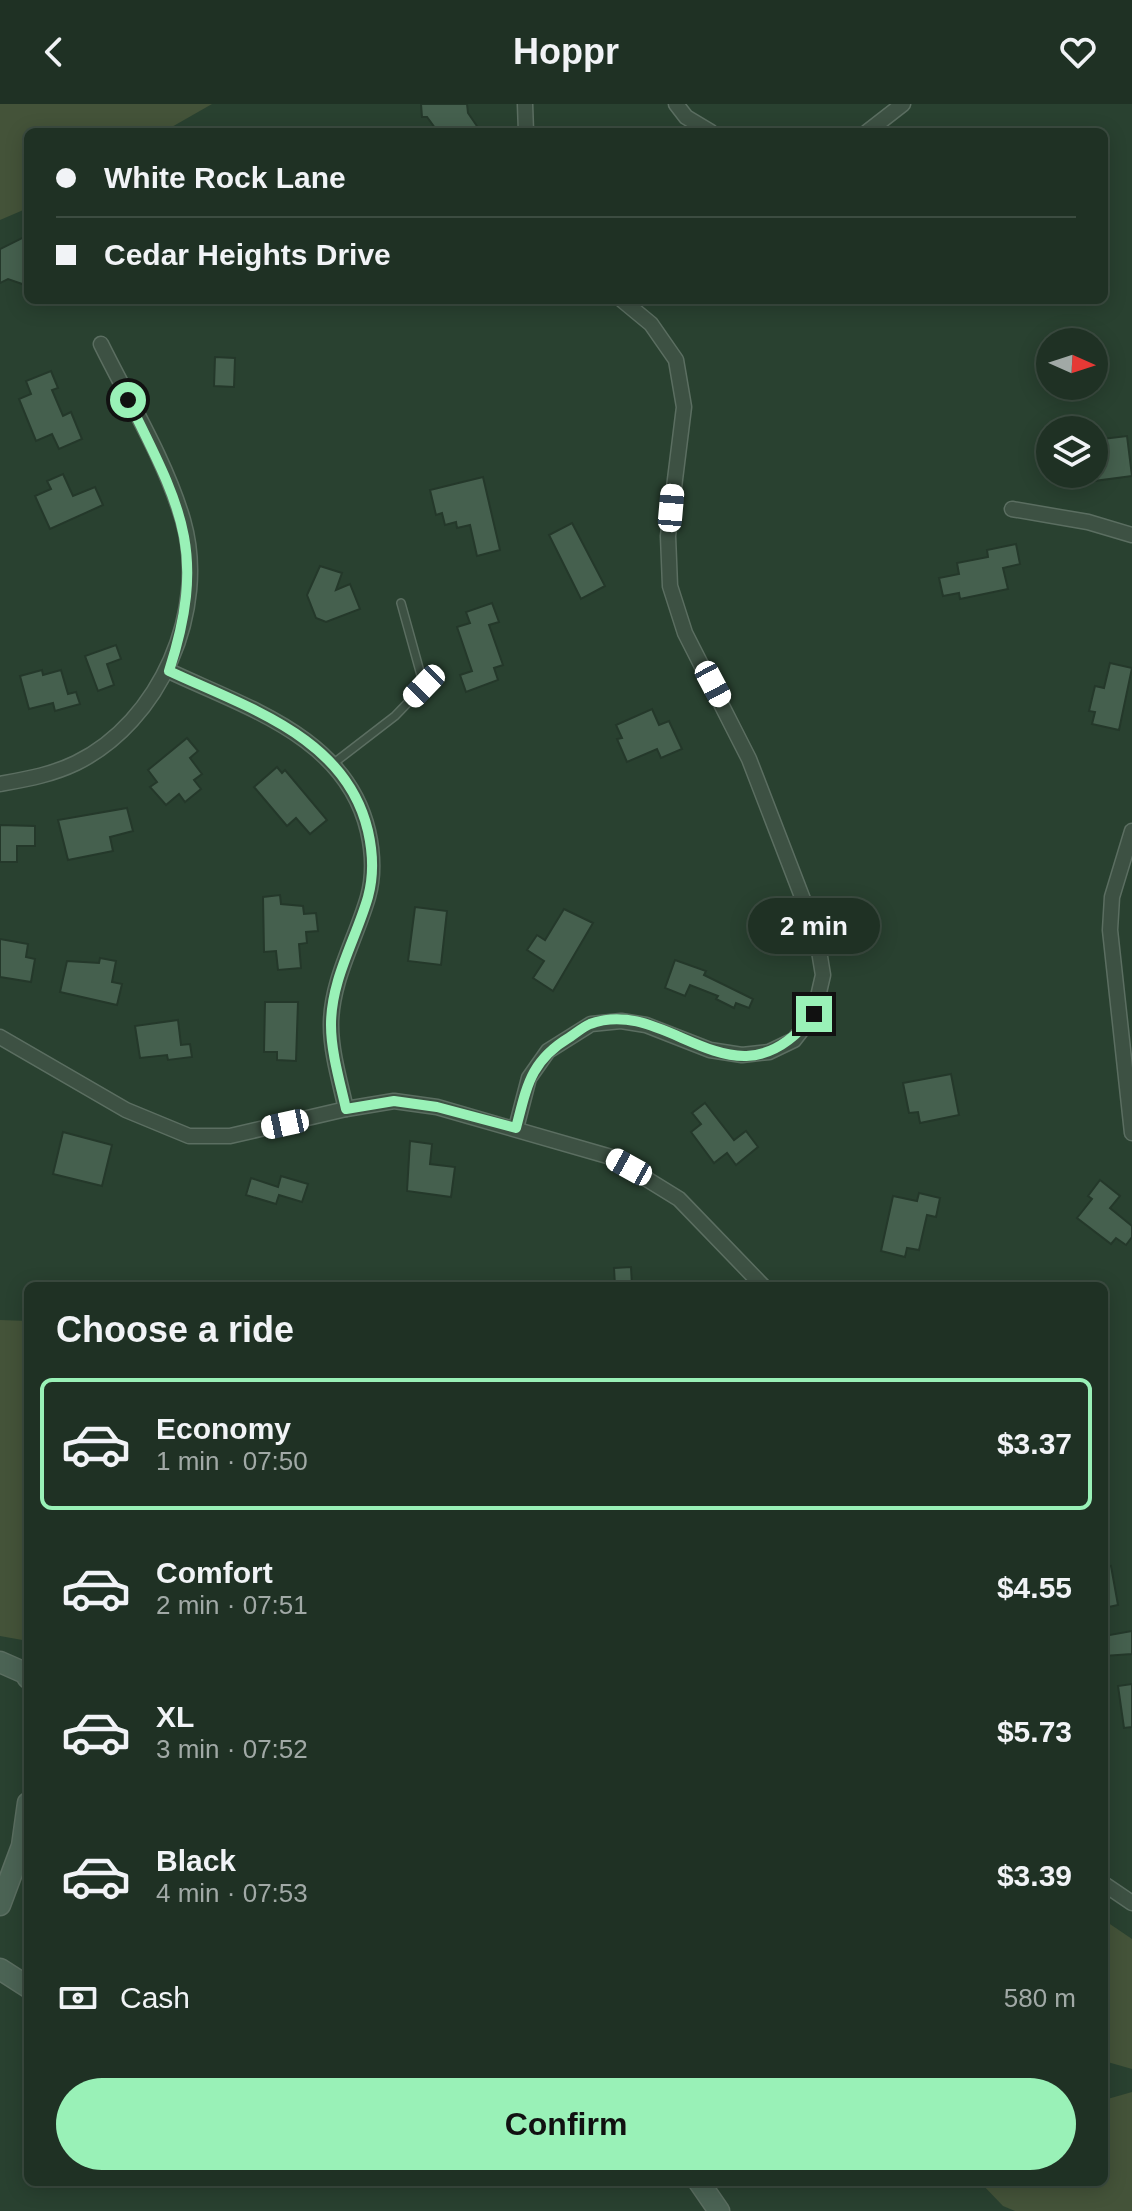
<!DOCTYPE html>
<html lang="en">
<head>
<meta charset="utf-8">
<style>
  :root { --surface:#1f3124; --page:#2c3d31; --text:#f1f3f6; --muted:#a1a9a6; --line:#3c4c41; --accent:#99f1b7 }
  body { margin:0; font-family:Helvetica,sans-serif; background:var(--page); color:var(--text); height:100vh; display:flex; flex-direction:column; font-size:30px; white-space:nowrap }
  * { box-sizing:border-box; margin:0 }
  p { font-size:26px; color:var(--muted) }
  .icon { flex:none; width:44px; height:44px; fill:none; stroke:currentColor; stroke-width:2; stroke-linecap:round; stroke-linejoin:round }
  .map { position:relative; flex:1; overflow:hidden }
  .panel { position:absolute; left:24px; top:1178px; width:1084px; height:904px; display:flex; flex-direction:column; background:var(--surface); border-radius:12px; box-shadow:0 4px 20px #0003,0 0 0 2px var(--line) }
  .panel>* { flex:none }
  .hud { position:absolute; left:24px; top:24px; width:1084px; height:176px; border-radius:12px; box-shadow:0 4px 20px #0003,0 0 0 2px var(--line); display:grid; align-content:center; height:176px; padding:0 32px; background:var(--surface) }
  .needle { width:52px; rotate:93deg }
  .fabs { position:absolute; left:1036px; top:224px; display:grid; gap:16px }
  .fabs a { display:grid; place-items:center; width:72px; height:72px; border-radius:50%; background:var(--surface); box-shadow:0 4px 20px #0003,0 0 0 2px var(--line); font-size:40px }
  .end { position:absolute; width:36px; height:36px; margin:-18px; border:10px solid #99f1b7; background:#111; box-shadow:0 0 0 4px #111 }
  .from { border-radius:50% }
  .bubble { position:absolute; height:56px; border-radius:28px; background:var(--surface); box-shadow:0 4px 20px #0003,0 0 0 2px var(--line); font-size:26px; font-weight:600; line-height:56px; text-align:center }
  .car { position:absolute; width:24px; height:48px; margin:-24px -12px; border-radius:10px; box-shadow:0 0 6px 2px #0007; background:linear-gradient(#fff 24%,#345 0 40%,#fff 0 76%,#345 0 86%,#fff 0) }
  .hud b { display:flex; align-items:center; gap:28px; height:76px; font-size:30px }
  .hud b+b { border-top:2px solid var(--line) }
  .hud i { width:20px; height:20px; background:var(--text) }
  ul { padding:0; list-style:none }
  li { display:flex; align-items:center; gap:24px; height:132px; margin:0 16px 12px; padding:0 16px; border:4px solid transparent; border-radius:12px }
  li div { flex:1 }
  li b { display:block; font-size:30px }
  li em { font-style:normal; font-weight:600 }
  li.on { border-color:var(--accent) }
  li>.icon { width:72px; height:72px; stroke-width:1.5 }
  h2 { padding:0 32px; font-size:36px; line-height:96px }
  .pay { display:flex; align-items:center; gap:20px; height:88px; padding:0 32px; font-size:30px }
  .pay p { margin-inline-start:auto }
  .cta { display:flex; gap:16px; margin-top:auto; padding:16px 32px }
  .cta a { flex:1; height:92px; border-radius:48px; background:var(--accent); color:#111; font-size:32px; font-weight:600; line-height:92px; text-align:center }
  header { display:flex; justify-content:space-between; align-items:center; height:104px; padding:0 32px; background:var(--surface); font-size:36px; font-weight:600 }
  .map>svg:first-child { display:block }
  .green { fill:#445339 }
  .building { fill:#45604e; stroke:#24382a; stroke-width:2 }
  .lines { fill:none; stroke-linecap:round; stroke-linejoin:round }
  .lane-casing { stroke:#5b6e61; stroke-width:10 }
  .street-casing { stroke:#5b6e61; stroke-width:17 }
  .secondary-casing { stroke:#5b6e61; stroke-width:23 }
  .lane { stroke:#3d5143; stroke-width:7 }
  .street { stroke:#3d5143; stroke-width:14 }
  .secondary { stroke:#4b6354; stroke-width:20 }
  .route { stroke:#99f1b7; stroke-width:10 }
</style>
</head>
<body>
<header><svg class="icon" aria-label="back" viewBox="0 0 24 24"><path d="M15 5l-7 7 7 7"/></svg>Hoppr<svg class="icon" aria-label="heart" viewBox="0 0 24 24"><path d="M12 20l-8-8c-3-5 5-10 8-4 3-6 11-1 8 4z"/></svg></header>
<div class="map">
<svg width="1132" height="2107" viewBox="0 0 1132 2107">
  <rect width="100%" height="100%" fill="#294130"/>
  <g class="green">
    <polygon points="0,0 212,0 163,28 28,28 28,104 0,116"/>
    <polygon points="0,1216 28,1217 28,1537 0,1532"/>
    <polygon points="1104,1816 1132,1835 1132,1965 1104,1957"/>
    <polygon points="1132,1988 1132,2107 1015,2107 1003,2102 980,2078 1104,2078 1104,1996"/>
  </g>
  <g class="building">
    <polygon points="421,0 467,0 468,9 481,28 438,28 427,13 422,13"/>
    <polygon points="28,131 28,182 8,175 0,179 0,145"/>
    <polygon points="215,253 235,254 234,283 214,282"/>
    <polygon points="51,267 58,284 52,286 63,312 71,308 82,335 59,345 52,330 36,337 19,295 31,290 26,277"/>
    <polygon points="1127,332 1132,372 1094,377 1094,336"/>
    <polygon points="63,370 73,392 95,383 103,401 50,425 35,392 51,385 47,377"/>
    <polygon points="483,373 500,446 477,452 470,421 457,424 456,418 445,421 442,409 436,411 430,386"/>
    <polygon points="572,419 605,482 581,495 549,431"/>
    <polygon points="1016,440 1020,460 1003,464 1008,485 960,495 959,489 943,492 939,474 959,470 957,459 988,453 987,446"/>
    <polygon points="320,462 342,469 336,486 350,480 360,505 326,518 316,514 307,491"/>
    <polygon points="492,499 499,518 489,521 503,561 494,564 498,576 466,588 460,571 472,567 457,523 470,519 466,508"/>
    <polygon points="116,541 121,555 107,560 114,581 98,587 85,552"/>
    <polygon points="1110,559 1132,564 1119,626 1092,620 1095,608 1089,607 1095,582 1104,584"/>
    <polygon points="42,566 43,571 61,566 68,590 76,588 80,600 55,607 53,599 29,605 20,572"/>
    <polygon points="652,605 659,621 669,617 682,645 661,654 657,645 627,658 617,635 622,634 616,621"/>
    <polygon points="187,634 198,647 190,654 202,670 194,676 201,685 185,698 179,690 166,701 150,683 157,678 148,666"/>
    <polygon points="277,663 282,669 285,666 327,716 310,730 296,714 287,722 254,683"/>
    <polygon points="127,704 133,727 110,733 113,747 68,756 58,716"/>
    <polygon points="0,721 35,722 35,742 17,742 17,758 0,758"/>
    <polygon points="280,791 281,800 303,802 304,810 316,809 318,827 306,828 307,839 299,840 301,864 278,866 276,847 264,848 263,793"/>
    <polygon points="415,803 447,807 441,861 408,857"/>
    <polygon points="564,805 593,819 553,887 533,874 544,857 527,846 537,831 545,836"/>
    <polygon points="0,835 28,840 26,853 35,855 31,878 0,873"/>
    <polygon points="100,854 116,857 112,878 122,880 117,901 60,888 67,857 99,859"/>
    <polygon points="675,856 706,867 704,871 753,895 749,904 736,899 734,904 716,895 718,892 690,881 685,892 665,884"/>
    <polygon points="265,898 298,898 296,957 277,956 277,948 264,948"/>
    <polygon points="178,916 181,941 190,940 192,953 168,956 167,951 140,954 135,922"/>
    <polygon points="951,970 959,1011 920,1019 918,1008 909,1009 903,979"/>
    <polygon points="705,999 734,1036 746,1027 758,1043 736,1061 727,1049 714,1059 691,1028 701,1020 692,1009"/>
    <polygon points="63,1028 112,1041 102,1082 53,1070"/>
    <polygon points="410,1037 432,1040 430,1060 455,1063 451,1093 407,1087"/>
    <polygon points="281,1072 308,1080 302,1098 279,1091 276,1100 246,1091 251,1074 278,1083"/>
    <polygon points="1100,1076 1120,1092 1110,1104 1132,1122 1132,1133 1126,1141 1116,1134 1111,1140 1077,1114 1092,1095 1088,1092"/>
    <polygon points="919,1089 940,1094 936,1113 927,1111 919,1146 907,1144 905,1153 881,1147 893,1092 917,1097"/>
    <polygon points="631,1163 632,1182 615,1182 614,1164"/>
    <polygon points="1111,1462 1118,1501 1104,1504 1104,1463"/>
    <polygon points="1132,1527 1132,1550 1104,1552 1104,1532"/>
    <polygon points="1132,1580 1132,1623 1124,1624 1118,1582"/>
  </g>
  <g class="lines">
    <defs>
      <polyline id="lane" points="334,659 395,612 424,582 401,499"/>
      <g id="street">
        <polyline points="525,0 526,28"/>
        <polyline points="676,0 686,13 711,28"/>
        <polyline points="867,28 903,0"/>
        <polyline points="1012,405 1088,418 1132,431"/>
        <path d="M169,567c78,37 177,66 199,160 5,22 6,45 0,66 -12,42 -37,83 -37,128 0,27 9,57 15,84"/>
        <path d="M0,680c27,-5 51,-9 76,-21 84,-41 133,-153 107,-243 -18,-61 -54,-119 -82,-176"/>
        <polyline points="1132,727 1112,793 1110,826 1132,1029"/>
        <polyline points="0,933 126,1006 189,1032 230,1032 346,1005 394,997 437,1003 611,1053 679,1095 763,1182"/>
        <polyline points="516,1024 529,974 548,947 591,920 621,917 646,921 710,946 742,951 769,948 794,936 814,910 823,871 816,829 749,655 685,529 670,482 668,432 684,303 676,256 651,220 622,196"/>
        <polyline points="1104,1780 1132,1799"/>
      </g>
      <g id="secondary">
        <polyline points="0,1558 25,1569 28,1574"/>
        <polyline points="0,1801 22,1742 28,1699"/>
        <polyline points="0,1865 28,1883"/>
        <polyline points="699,2078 719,2107"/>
      </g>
    </defs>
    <use href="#lane" class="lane-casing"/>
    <use href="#street" class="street-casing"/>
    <use href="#secondary" class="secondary-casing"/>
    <use href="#lane" class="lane"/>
    <use href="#street" class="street"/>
    <use href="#secondary" class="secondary"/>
  </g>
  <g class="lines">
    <path class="route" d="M128,296c52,106 80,150 41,271 79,37 177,66 199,160 5,22 6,44 0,66 -12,42 -37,82 -37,128 0,27 9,57 15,84l48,-8 43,6 79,21c11,-42 14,-67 54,-91 6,-4 13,-10 20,-13 79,-30 145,93 224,-10"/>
  </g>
</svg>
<div class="fabs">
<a><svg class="needle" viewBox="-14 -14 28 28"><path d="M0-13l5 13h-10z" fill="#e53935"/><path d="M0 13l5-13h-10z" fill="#a1a9a6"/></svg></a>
<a><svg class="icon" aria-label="layers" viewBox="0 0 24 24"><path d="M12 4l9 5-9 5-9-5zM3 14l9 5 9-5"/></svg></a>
</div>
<i class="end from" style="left:128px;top:296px"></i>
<i class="end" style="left:814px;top:910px"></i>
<div class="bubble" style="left:748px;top:794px;width:132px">2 min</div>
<i class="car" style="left:671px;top:404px;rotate:5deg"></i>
<i class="car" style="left:713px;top:580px;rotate:152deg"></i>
<i class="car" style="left:424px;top:582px;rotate:224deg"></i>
<i class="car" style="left:285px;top:1020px;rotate:258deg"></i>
<i class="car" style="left:629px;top:1063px;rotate:299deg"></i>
<div class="hud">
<b><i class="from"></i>White Rock Lane</b>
<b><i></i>Cedar Heights Drive</b>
</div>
<section class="panel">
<h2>Choose a ride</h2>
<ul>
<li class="on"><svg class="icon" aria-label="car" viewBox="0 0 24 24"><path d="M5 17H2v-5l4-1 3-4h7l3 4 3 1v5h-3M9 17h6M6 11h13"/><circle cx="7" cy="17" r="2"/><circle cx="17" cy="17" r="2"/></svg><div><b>Economy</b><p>1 min · 07:50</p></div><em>$3.37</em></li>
<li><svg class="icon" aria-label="car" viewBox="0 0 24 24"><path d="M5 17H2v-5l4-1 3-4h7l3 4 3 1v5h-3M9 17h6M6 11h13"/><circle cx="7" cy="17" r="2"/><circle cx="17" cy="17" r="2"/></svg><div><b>Comfort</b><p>2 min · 07:51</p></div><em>$4.55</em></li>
<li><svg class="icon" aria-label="car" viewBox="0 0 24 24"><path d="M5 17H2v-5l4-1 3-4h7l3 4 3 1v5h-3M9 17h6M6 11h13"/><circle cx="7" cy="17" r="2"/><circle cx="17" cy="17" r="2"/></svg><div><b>XL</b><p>3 min · 07:52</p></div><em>$5.73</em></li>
<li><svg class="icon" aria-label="car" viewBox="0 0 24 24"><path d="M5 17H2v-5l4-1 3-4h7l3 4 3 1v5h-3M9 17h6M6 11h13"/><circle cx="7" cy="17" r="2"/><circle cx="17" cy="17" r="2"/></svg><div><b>Black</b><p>4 min · 07:53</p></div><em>$3.39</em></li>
</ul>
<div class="pay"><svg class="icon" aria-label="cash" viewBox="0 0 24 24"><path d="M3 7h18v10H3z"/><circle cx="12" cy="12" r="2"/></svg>Cash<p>580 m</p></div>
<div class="cta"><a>Confirm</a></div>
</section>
</div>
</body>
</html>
